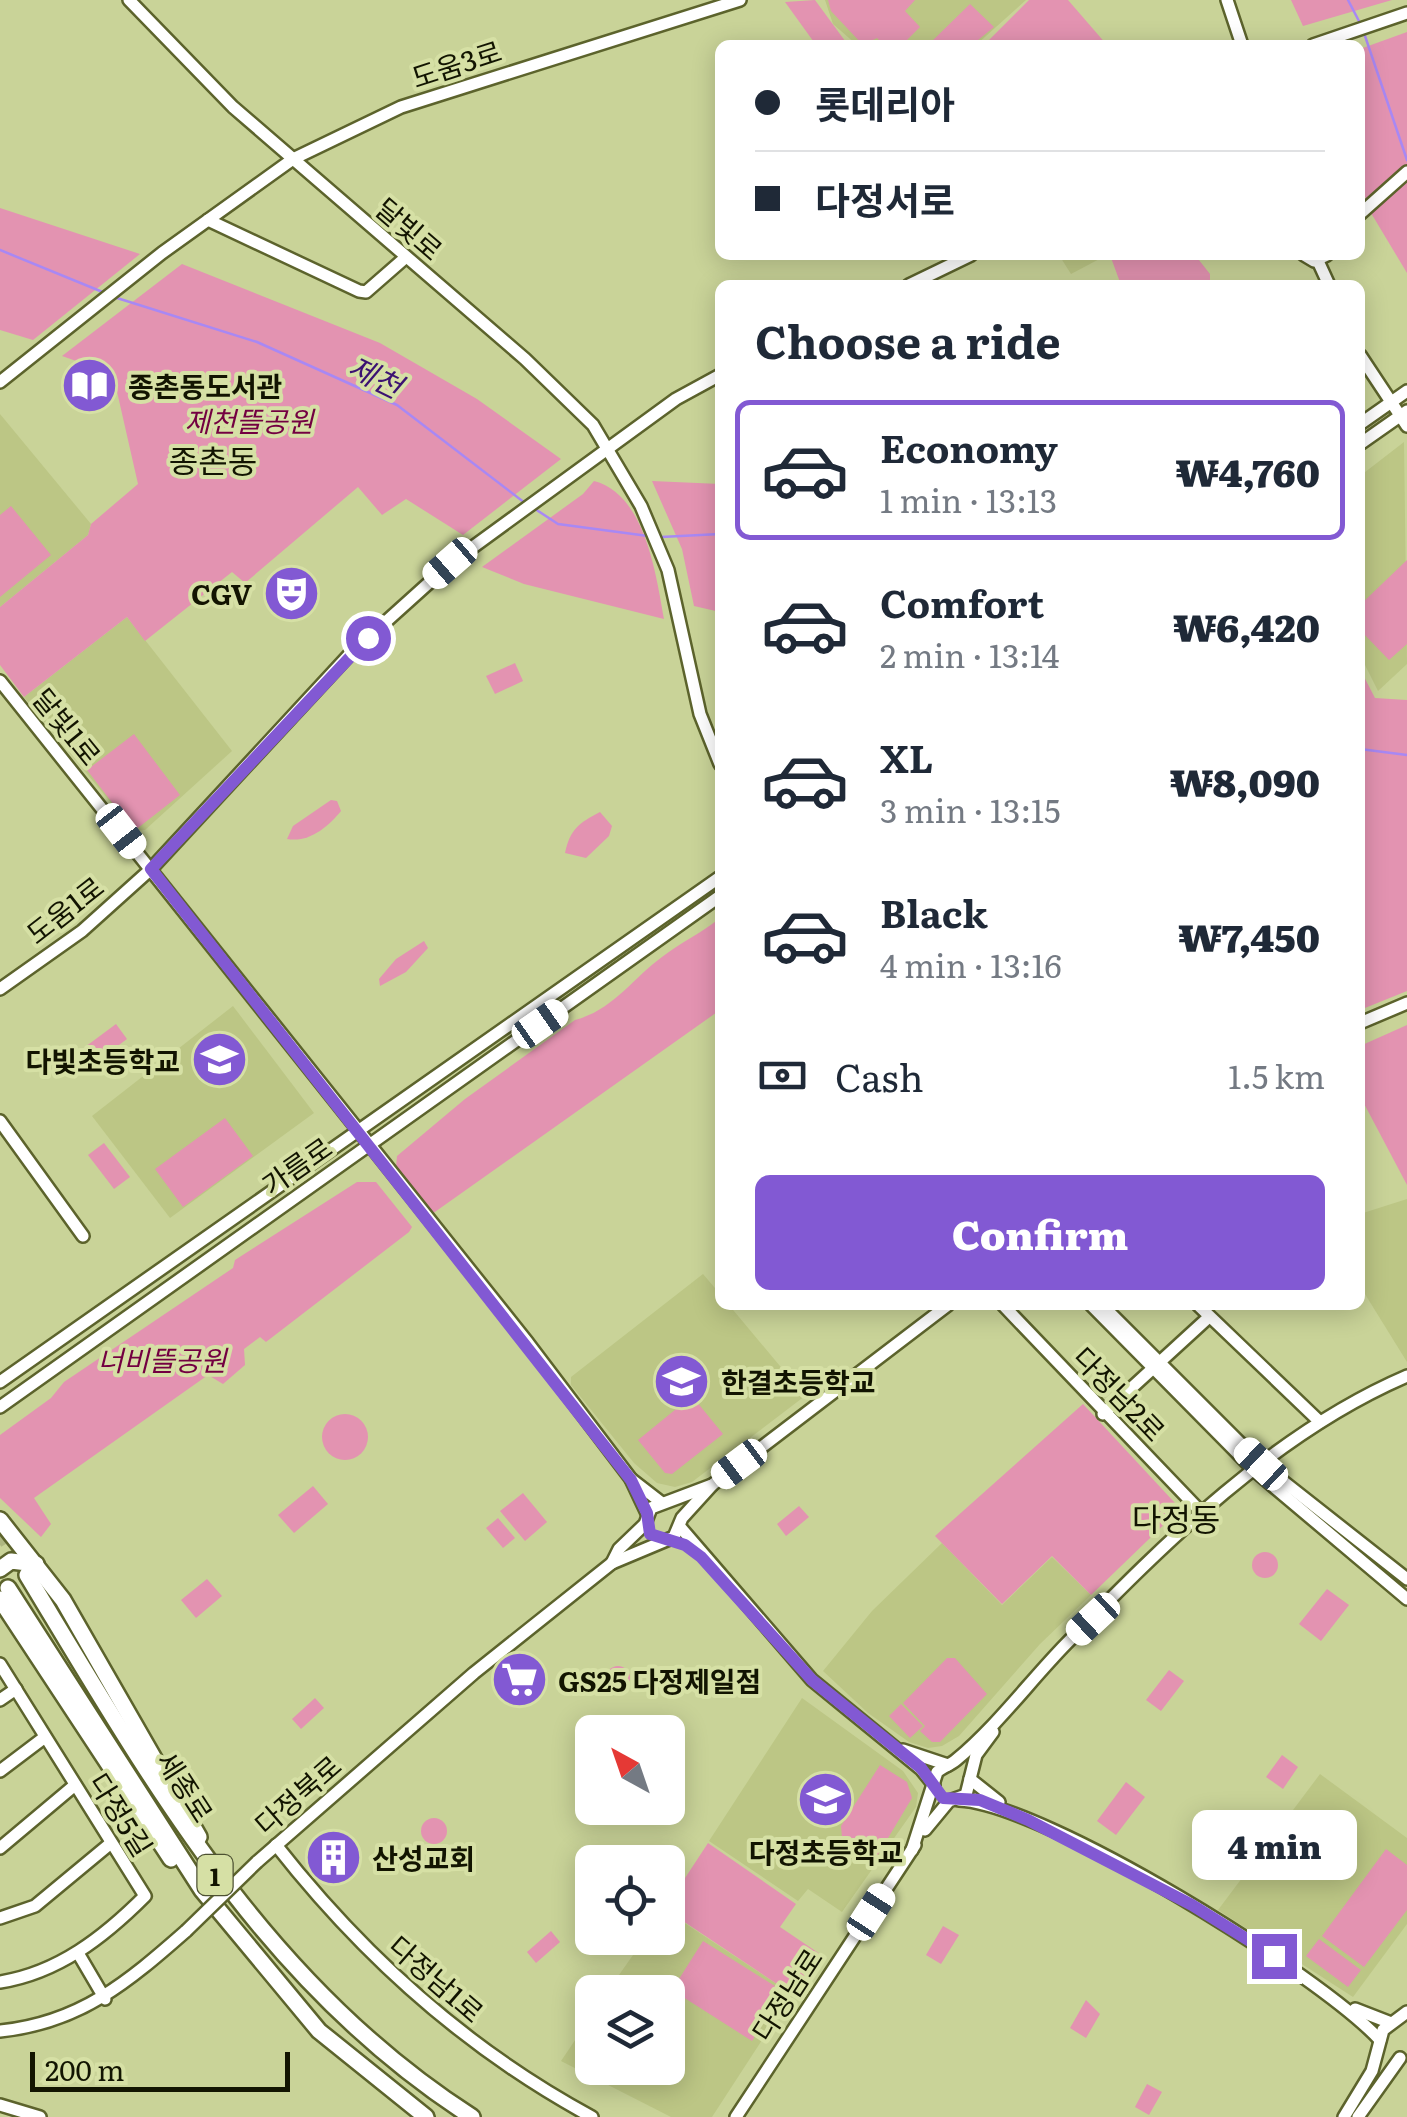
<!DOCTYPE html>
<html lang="en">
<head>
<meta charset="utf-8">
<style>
  :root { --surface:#fff; --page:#f2f2f3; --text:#1f2937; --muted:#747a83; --line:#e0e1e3; --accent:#8259d3 }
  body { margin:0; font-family:Literata,"Noto Sans KR",serif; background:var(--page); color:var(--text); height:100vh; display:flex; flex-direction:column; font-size:38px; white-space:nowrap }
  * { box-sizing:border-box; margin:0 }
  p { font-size:32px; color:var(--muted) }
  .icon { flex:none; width:55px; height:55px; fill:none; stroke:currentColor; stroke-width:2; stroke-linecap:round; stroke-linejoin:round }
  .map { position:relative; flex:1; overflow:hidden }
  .drawer { position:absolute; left:715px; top:280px; width:650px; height:1030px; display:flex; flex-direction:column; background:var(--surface); border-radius:15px; box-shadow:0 5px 25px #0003 }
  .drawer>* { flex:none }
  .hud { position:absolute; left:715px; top:40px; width:650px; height:220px; border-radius:15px; box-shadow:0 5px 25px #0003; display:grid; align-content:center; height:220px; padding:0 40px; background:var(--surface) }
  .needle { width:65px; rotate:320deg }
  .tools { position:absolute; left:575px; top:1715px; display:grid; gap:20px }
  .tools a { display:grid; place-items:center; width:110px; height:110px; border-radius:15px; background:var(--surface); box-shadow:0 5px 25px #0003; font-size:50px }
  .scale { position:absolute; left:30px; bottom:25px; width:260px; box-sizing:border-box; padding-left:10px; border:5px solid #121401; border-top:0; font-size:28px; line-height:35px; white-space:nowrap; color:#121401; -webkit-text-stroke:8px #d6e0a5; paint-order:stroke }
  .end { position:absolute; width:45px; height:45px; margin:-22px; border:12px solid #8259d3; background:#fff; box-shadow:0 0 0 5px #fff }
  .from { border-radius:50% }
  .bubble { position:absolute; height:70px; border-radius:15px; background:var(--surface); box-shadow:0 5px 25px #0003; font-size:32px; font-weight:800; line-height:70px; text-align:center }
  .car { position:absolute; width:30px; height:60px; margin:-30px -15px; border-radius:12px; box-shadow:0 0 8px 2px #0007; background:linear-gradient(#fff 24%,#345 0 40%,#fff 0 76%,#345 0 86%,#fff 0) }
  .hud b { display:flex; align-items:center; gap:35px; height:95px; font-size:38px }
  .hud b+b { border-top:2px solid var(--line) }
  .hud i { width:25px; height:25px; background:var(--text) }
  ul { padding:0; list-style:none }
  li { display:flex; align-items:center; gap:30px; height:140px; margin:0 20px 15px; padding:0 20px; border:5px solid transparent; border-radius:15px }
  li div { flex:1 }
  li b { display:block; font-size:38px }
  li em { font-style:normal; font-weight:800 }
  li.on { border-color:var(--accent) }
  li>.icon { width:90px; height:90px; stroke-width:1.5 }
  h2 { padding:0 40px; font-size:45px; line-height:120px }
  .pay { display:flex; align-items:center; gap:25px; height:110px; padding:0 40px; font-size:38px }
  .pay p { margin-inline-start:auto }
  .cta { display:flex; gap:20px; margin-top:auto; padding:20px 40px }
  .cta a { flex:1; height:115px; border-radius:15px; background:var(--accent); color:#fff; font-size:40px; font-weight:800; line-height:115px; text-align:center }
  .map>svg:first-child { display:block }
  .built { fill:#bcc685 }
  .green { fill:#e393b1 }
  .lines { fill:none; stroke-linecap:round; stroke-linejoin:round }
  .stream { stroke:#a888f4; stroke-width:2.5 }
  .highway-tunnel { stroke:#aeb681; stroke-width:15; stroke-dasharray:15 8; stroke-linecap:butt }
  .minor-casing { stroke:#5c632c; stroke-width:16 }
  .highway-casing { stroke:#5c632c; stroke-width:20 }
  .minor { stroke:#fff; stroke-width:11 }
  .highway { stroke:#fff; stroke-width:15 }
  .minor-bridge-casing { stroke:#5c632c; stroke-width:16; stroke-linecap:butt }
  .minor-bridge { stroke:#fff; stroke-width:11 }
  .route { stroke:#8259d3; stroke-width:12 }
  .labels { text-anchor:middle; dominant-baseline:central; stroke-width:8; stroke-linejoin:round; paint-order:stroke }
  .shield { fill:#d6e0a5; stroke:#4d5132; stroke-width:2.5 }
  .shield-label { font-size:25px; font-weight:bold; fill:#121401 }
  .street-label { font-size:28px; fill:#121401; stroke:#d6e0a5 }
  .poi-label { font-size:28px; font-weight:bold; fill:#121401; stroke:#d6e0a5; text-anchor:start }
  .park-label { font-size:28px; font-style:italic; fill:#730041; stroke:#d6e0a5 }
  .water-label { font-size:30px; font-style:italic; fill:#3b1272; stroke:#d6e0a5 }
  .quarter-label { font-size:32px; fill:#121401; stroke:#d6e0a5 }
</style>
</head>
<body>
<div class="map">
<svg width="1407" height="2117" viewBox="0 0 1407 2117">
  <rect width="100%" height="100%" fill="#c9d398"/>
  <g class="built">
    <polygon points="825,0 1026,0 976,45 857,45 833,24"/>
    <polygon points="1059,255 1107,255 1071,274"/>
    <polygon points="0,414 91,524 88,535 0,607"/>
    <polygon points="1404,442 1407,664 1378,691 1360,655 1360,476"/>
    <polygon points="127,617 232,751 145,830 134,831 24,697"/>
    <polygon points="233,1006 314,1113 170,1218 92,1116"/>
    <polygon points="1407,1199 1407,1362 1360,1286 1360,1214"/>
    <polygon points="703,1274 720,1294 720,1305 729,1305 805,1396 692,1482 675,1487 657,1483 634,1463 571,1385 571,1377"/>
    <polygon points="942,1543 1002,1605 1052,1557 1091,1595 1040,1644 959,1736 942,1746 928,1748 909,1742 868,1713 823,1671 872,1611"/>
    <polygon points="802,1698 903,1771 918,1793 916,1807 842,1912 808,1889 798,1901 709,1841"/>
    <polygon points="1320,1774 1407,1838 1407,1924 1353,1997 1218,1910"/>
    <polygon points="668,1912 792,1994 712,2117 671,2117 561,2061 592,2015 592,2068 668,2068 668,1992 607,1992 645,1938 668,1938"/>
  </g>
  <g class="green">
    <polygon points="815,0 848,45 816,45 785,2"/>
    <polygon points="828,0 915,0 905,11 920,27 902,45 884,45 877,38 863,45 831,11"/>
    <polygon points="1029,0 1068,0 1107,45 984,45"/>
    <polygon points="1291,0 1392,0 1303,26"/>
    <polygon points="970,4 994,27 972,45 928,45"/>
    <polygon points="1407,32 1407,273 1371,213 1360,183 1360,49"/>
    <polygon points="0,208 140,254 33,340 0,330"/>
    <polygon points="1110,255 1195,255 1210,274 1210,285 1121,285"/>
    <polygon points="182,264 380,343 477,399 561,459 463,535 406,499 382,515 358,487 245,583 232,572 145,641 127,617 24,697 0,665 0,607 88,535 91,524 138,484 113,374 62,356"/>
    <path d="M594,481c51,13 62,93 70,138l-140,-35 -42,-17 101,-73z"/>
    <polygon points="652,481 720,484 720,612 694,606 682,549"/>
    <polygon points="11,506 51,555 0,597 0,515"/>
    <polygon points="1407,560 1407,644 1389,660 1360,630 1360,605"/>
    <polygon points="515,663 523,681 495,694 486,676"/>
    <polygon points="1360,669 1375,698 1407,700 1407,991 1360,1010"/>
    <polygon points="134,734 180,795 134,831 87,770"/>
    <path d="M331,800l6,1 4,10c-13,16 -32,32 -54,28l6,-13z"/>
    <path d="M600,812l12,14 -3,10 -23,22 -21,-5c5,-24 14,-30 35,-41z"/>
    <path d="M720,918v92l-288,204 -36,-47 1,-11 68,-57 110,-79c38,-10 57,-41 87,-63 19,-15 40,-24 58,-39z"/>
    <polygon points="424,941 428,948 406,972 380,986 379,979 396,959"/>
    <polygon points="116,1024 127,1039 96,1062 85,1047"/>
    <polygon points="1407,1025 1407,1185 1360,1096 1360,1046"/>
    <polygon points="225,1118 253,1156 183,1207 155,1169"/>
    <polygon points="104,1143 130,1177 114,1189 88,1155"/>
    <polygon points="357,1182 376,1182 412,1227 409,1232 266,1342 260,1337 244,1349 245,1365 223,1384 208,1375 34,1498 51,1524 41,1537 0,1498 0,1435 51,1398 64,1382 233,1268 235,1260"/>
    <polygon points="692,1396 723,1434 672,1474 665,1473 638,1440"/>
    <polygon points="1083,1404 1175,1503 1176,1513 1091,1595 1052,1556 1002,1604 935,1536"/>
    <circle cx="345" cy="1437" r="23"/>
    <polygon points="313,1486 328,1504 294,1533 278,1515"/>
    <polygon points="523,1493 547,1522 525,1541 500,1511"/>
    <polygon points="799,1506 809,1517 786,1536 777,1524"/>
    <polygon points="498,1518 515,1538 503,1548 486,1528"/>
    <circle cx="1265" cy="1565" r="13"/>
    <polygon points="207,1579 222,1596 196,1618 181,1600"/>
    <polygon points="1327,1589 1349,1605 1321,1641 1299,1624"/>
    <polygon points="947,1658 955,1658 987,1694 940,1742 932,1742 920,1731 925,1726 903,1703"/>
    <circle cx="618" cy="1678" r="12"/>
    <polygon points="1169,1670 1184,1681 1161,1711 1146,1700"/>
    <polygon points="315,1698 324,1708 301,1729 292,1719"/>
    <polygon points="901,1704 923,1726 910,1738 889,1716"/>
    <polygon points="1282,1755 1298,1767 1283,1789 1266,1777"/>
    <polygon points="880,1765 907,1782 912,1798 876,1858 842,1837 841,1826"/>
    <polygon points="1126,1782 1145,1797 1116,1835 1097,1821"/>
    <circle cx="434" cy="1831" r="13"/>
    <polygon points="708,1843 796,1904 780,1927 820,1954 792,1994 668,1911 668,1904"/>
    <polygon points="1386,1849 1407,1865 1407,1910 1364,1967 1322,1936"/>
    <polygon points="943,1926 959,1935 941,1964 926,1955"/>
    <polygon points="551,1931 560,1942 536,1963 527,1952"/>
    <polygon points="1319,1939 1361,1970 1348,1987 1306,1956"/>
    <polygon points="703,1941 783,1991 752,2041 672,1990"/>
    <polygon points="1086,2000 1100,2014 1086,2038 1070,2028"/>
    <polygon points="1147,2084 1162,2092 1149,2115 1135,2107"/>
  </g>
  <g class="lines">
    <g class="stream">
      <polyline points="1348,0 1361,25"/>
      <polyline points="1364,33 1407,160"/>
      <polyline points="0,250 105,293"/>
      <polyline points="117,298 257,342 397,405 525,503"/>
      <polyline points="532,507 558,524 648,536"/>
      <polyline points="661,537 720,534"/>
      <polyline points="1360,749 1407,755"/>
    </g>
    <polyline class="highway-tunnel" points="0,1530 25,1572"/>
    <defs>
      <g id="minor">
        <polyline points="129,0 233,107 525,359 593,425 641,506 668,570 700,714 720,764"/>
        <polyline points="1227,0 1242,45"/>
        <polyline points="1313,45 1407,13"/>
        <polyline points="1360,214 1407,172"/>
        <polyline points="208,220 359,291 366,292 406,257"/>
        <polyline points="1304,255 1314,261 1327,255"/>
        <polyline points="1318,261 1329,285"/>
        <polyline points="909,285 971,255"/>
        <polyline points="1360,355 1407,426"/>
        <polyline points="0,382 162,253 293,159 401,107 740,0"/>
        <polyline points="1360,424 1407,391"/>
        <polyline points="1360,444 1407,411"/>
        <polyline points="0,681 528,1343 631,1479 647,1513"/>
        <polyline points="0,989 82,931 151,869 350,654 451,563 676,399 720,375"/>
        <polyline points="1360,1023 1407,1003"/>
        <polyline points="0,1121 83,1236"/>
        <polyline points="1003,1305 1203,1514"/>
        <polyline points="1091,1305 1254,1470 1407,1599"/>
        <polyline points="1102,1305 1261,1464 1407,1579"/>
        <polyline points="1198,1305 1320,1422"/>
        <polyline points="0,1382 720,877"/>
        <polyline points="0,1407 720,896"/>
        <polyline points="1103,1414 1209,1317"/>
        <polyline points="631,1479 662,1503"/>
        <polyline points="681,1528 812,1680 921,1769 934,1785"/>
        <polyline points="612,1563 619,1549 645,1524 651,1508 712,1485 948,1305"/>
        <path d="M0,1664l145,232c-41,41 -87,77 -145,86"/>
        <polyline points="0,1700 16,1689"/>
        <polyline points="903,1750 948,1765"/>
        <polyline points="0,1771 45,1737"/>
        <polyline points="970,1779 999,1802"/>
        <path d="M959,1800c86,4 360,174 421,240"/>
        <polyline points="925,1830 949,1801 966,1795 976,1755 993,1732"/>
        <path d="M276,1845c88,112 190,204 316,272"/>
        <polyline points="0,1848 75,1785"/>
        <path d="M912,1850l25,-78c6,-5 13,-7 19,-12 41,-34 73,-78 110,-116 100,-102 208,-211 341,-268"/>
        <polyline points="257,1862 474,1673 612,1563 674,1537 682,1518 712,1485"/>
        <polyline points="0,1918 35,1906 111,1843"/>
        <polyline points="78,1953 105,1999"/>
        <polyline points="1355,2009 1391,2023"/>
        <path d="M0,2031c80,-8 128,-49 186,-100"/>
        <polyline points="0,2105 40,2117"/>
        <polyline points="736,2117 915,1845"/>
        <polyline points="1344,2117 1372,2071 1383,2030 1407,2012"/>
        <polyline points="1358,2117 1400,2058"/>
      </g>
      <g id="highway">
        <polyline points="0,1520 63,1600 199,1837"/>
        <polyline points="0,1569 11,1561 36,1564"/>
        <path d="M27,1575c124,205 237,409 445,542"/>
        <polyline points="8,1588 202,1890 319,2031 426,2117"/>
        <polyline points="0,1599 171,1859"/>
      </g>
    </defs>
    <use href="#minor" class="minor-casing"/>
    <use href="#highway" class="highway-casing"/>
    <use href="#minor" class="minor"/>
    <use href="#highway" class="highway"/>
    <defs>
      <polyline id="minor-bridge" points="186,1931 257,1862"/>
    </defs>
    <use href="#minor-bridge" class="minor-bridge-casing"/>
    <use href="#minor-bridge" class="minor-bridge"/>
  </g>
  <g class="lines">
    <polyline class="route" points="368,638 151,869 631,1480 647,1513 650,1534 685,1545 701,1557 812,1680 921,1768 943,1798 980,1800 1028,1820 1192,1905 1274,1956"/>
  </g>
  <defs>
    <symbol id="library-disc" viewBox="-11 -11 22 22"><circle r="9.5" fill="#8259d3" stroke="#d6e0a5"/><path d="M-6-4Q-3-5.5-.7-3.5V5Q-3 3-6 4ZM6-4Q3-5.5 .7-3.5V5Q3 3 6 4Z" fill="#fff"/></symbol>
    <symbol id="theatre-disc" viewBox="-11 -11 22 22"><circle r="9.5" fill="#8259d3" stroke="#d6e0a5"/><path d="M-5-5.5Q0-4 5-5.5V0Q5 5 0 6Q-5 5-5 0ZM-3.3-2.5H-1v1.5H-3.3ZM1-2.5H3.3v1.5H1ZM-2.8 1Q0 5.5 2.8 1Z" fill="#fff"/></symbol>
    <symbol id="school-disc" viewBox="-11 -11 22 22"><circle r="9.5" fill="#8259d3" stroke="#d6e0a5"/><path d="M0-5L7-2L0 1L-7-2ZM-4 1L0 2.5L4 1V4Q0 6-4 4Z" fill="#fff"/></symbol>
    <symbol id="supermarket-disc" viewBox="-11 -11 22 22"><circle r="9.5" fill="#8259d3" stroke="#d6e0a5"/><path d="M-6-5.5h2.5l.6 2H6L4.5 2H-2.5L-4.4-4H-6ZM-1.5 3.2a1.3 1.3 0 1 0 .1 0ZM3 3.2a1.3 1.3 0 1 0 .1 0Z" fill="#fff"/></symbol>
    <symbol id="building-disc" viewBox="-11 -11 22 22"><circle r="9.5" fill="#8259d3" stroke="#d6e0a5"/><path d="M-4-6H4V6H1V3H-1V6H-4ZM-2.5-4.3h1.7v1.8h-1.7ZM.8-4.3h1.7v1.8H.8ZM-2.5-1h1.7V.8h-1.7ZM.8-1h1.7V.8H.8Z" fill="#fff"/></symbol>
  </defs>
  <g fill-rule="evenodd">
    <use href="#library-disc" x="58" y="354" width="63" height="63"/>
    <use href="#theatre-disc" x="260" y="562" width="63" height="63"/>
    <use href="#school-disc" x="188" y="1028" width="63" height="63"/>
    <use href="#school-disc" x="650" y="1350" width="63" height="63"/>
    <use href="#supermarket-disc" x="488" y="1648" width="63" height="63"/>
    <use href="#school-disc" x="794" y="1768" width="63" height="63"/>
    <use href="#building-disc" x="302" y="1826" width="63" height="63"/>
  </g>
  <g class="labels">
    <rect class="shield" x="197.5" y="1855" width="35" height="40" rx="8"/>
    <g class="shield-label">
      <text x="215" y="1875">1</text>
    </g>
    <g class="street-label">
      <text transform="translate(456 63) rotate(-18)">도움3로</text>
      <text transform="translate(410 228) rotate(41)">달빛로</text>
      <text transform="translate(68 726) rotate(51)">달빛1로</text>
      <text transform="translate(64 909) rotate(-38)">도움1로</text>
      <text transform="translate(296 1165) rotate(-35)">가름로</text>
      <text transform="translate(1120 1393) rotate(46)">다정남2로</text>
      <text transform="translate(186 1786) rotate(57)">세종로</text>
      <text transform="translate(297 1794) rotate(-41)">다정북로</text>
      <text transform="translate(122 1814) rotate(58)">다정5길</text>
      <text transform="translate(437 1978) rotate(41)">다정남1로</text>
      <text transform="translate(786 1994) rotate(-57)">다정남로</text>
    </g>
    <g class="poi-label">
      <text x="128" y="385">종촌동도서관</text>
      <text x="252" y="593" text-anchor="end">CGV</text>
      <text x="180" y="1060" text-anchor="end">다빛초등학교</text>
      <text x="721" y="1381">한결초등학교</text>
      <text x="558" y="1680">GS25 다정제일점</text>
      <text x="826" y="1851" text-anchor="middle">다정초등학교</text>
      <text x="372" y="1857">산성교회</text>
    </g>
    <g class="park-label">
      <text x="249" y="420">제천뜰공원</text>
      <text x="162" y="1359">너비뜰공원</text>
    </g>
    <g class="water-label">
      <text transform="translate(376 375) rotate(26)">제천</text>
    </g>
    <g class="quarter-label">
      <text x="213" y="459">종촌동</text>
      <text x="1176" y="1517">다정동</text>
    </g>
  </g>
</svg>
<div class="tools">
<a><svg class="needle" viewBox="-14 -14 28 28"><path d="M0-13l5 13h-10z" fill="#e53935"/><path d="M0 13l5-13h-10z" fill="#747a83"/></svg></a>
<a><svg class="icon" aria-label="locate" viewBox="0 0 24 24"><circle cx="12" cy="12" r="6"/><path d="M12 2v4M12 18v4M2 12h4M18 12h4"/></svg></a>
<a><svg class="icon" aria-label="layers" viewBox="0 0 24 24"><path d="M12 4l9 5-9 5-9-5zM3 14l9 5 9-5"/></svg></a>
</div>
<div class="scale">200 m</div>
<i class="end from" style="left:368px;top:638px"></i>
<i class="end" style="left:1274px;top:1956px"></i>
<div class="bubble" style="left:1192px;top:1810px;width:165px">4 min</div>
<i class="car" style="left:450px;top:563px;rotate:229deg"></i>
<i class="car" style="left:121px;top:831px;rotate:142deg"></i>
<i class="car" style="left:540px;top:1024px;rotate:55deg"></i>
<i class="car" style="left:739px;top:1464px;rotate:233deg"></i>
<i class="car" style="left:1261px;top:1464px;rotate:313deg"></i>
<i class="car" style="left:1093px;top:1619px;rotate:227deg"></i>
<i class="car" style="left:871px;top:1912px;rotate:33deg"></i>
<div class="hud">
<b><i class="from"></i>롯데리아</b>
<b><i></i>다정서로</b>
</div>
<section class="drawer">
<h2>Choose a ride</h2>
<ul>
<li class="on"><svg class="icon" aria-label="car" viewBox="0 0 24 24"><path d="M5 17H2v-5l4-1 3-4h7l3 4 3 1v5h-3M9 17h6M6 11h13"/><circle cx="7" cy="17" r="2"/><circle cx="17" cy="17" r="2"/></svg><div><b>Economy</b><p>1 min · 13:13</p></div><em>₩4,760</em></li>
<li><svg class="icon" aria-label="car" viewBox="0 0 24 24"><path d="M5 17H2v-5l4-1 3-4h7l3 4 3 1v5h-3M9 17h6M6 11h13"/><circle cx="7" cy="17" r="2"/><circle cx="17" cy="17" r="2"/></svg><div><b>Comfort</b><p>2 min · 13:14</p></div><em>₩6,420</em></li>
<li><svg class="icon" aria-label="car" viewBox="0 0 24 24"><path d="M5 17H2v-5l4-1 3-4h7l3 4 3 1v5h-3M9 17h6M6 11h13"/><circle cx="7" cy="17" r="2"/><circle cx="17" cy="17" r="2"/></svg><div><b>XL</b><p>3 min · 13:15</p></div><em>₩8,090</em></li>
<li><svg class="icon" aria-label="car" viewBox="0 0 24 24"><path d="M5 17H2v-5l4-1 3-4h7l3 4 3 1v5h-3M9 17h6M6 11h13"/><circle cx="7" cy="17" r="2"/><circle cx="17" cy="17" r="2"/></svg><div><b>Black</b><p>4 min · 13:16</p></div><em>₩7,450</em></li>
</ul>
<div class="pay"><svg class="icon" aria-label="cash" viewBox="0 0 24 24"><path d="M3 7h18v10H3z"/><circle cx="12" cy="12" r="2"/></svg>Cash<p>1.5 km</p></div>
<div class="cta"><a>Confirm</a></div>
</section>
</div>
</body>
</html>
